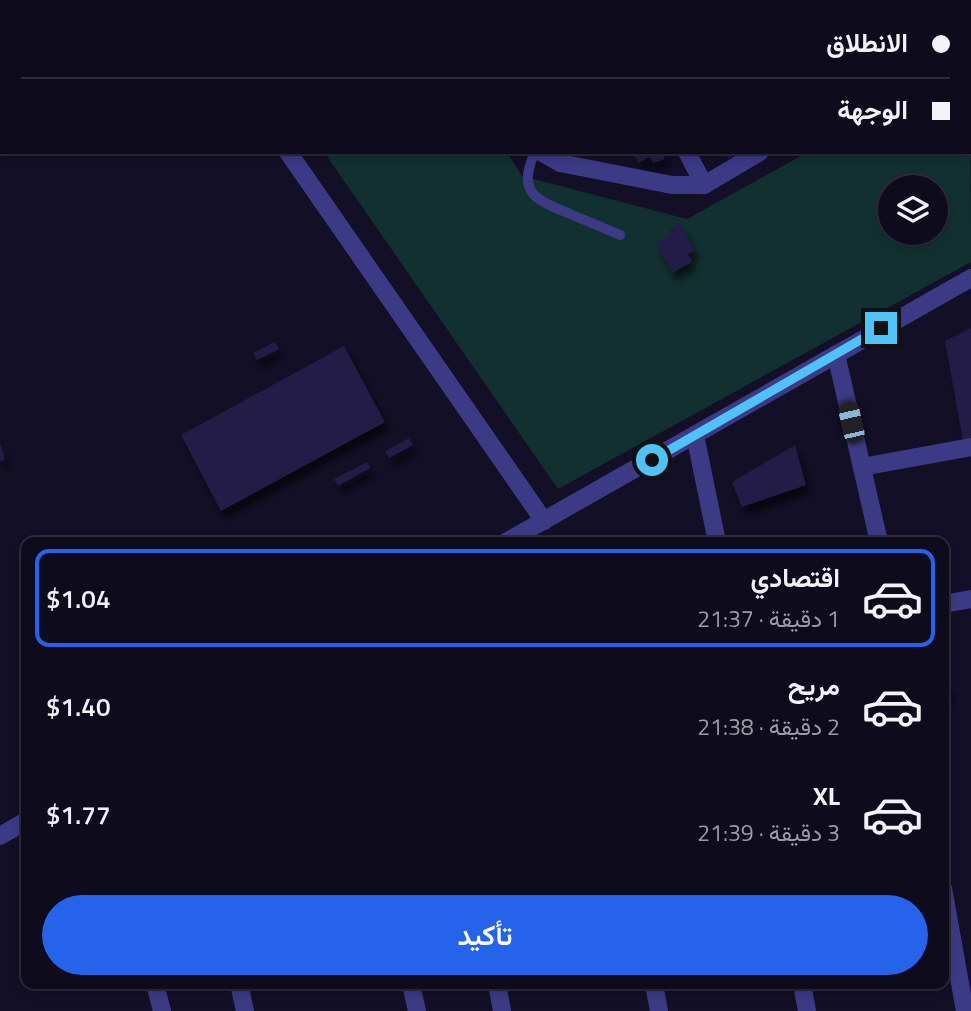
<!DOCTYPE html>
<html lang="ar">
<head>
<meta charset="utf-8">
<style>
  :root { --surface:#0e0b1c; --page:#171425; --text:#f1f3f6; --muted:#9b9ba3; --line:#2e2b3b; --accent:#2563eb }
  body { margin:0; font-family:"Titillium Web",Vazirmatn,sans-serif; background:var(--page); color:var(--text); direction:rtl; height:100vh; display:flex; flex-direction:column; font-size:26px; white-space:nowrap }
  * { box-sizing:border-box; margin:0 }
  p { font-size:23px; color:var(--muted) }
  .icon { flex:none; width:38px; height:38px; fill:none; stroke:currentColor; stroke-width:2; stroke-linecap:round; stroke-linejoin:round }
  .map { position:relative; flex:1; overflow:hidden; direction:ltr }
  .drawer { position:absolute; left:21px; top:537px; width:928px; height:452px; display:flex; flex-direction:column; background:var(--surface); border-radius:14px; box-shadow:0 4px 10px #0003,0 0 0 2px var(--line); direction:rtl }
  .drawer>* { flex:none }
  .top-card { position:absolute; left:0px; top:0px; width:971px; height:154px; box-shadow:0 4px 10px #0003,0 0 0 2px var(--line); direction:rtl; display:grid; align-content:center; height:154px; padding:0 21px; background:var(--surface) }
  .fabs { position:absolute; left:878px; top:175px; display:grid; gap:14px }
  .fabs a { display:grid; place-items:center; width:70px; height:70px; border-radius:50%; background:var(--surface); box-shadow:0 4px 10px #0003,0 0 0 2px var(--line); font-size:35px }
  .end { position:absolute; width:32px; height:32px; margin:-16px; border:9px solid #4fc3f7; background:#111; box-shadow:0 0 0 4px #111 }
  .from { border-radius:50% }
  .car { position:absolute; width:21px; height:42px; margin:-21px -10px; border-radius:9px; box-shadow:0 0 5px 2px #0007; background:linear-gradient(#222 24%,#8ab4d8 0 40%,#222 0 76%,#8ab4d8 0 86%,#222 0) }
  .top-card b { display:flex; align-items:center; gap:24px; height:66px; font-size:26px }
  .top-card b+b { border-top:2px solid var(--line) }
  .top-card i { width:18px; height:18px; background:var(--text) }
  ul { padding:12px 0 0; list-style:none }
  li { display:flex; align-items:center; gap:21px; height:98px; margin:0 14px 10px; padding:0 7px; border:4px solid transparent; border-radius:14px }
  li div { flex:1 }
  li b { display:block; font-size:26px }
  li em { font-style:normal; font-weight:600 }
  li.on { border-color:var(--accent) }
  li>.icon { width:63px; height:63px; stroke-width:1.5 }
  .cta { display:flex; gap:14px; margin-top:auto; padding:14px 21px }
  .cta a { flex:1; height:80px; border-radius:42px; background:var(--accent); color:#fff; font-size:28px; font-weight:600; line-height:80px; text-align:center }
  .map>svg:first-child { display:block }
  .green { fill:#12302f; fill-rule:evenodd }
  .building { fill:#241b47; filter:url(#shadow) }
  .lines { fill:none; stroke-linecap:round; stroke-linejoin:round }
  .service { stroke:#3d3a85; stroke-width:10 }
  .minor { stroke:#3d3a85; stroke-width:18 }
  .route { stroke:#4fc3f7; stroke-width:9 }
</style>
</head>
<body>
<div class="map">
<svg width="971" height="1011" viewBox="0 0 971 1011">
  <defs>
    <filter id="shadow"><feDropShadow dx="4.5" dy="8" stdDeviation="3.5" flood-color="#0009"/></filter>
  </defs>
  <rect width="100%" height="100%" fill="#130f26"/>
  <g class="green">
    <polygon points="218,0 414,0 415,2 220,2"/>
    <path d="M970,63l1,199 -413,227 -234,-337h183l15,24 165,43 121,-67h162zM891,187h45v46h-45z"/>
  </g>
  <g class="building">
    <polygon points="632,152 666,152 664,159 654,163 649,157 639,163"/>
    <polygon points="725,152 741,152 728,159"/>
    <polygon points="680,223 695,251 688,254 692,262 672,273 656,243 672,235 669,229"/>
    <polygon points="971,328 971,439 963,441 945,341"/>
    <polygon points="275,342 279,349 257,360 253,353"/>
    <polygon points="344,346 385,422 221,511 181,435"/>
    <polygon points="409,438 413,445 389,458 385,451"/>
    <polygon points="1,444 5,460 0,461 0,445"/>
    <polygon points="795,445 806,485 742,507 732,482"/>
    <polygon points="367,462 370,468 338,486 334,479"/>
    <polygon points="946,681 950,694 943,696 943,682"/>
  </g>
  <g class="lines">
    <path class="service" d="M535,152c-19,41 1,48 35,62 17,7 34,14 50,21"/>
    <g class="minor">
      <polyline points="182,0 184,2"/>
      <polyline points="445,0 446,2"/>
      <polyline points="611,0 612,2"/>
      <polyline points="780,0 781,2"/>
      <polyline points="970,36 971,35"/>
      <polyline points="288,152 544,521"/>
      <polyline points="541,152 560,163 672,185 704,185 760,152"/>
      <polyline points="687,152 704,185"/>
      <polyline points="836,354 879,542"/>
      <polyline points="695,435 717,542"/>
      <polyline points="862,467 971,447"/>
      <polyline points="506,542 971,278"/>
      <polyline points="943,604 971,599"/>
      <polyline points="0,836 26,821"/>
      <polyline points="943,888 965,1011"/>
      <polyline points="155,984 162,1011"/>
      <polyline points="239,984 245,1011"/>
      <polyline points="411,984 417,1011"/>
      <polyline points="497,984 502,1011"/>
      <polyline points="654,984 659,1011"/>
      <polyline points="802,984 807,1011"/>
    </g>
  </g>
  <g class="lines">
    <polyline class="route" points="652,460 881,328"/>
  </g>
</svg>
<div class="fabs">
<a><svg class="icon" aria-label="layers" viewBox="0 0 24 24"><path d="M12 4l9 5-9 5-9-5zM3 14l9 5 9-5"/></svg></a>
</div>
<i class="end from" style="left:652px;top:460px"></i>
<i class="end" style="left:881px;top:328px"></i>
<i class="car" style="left:851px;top:422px;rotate:347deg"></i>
<div class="top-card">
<b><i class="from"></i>الانطلاق</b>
<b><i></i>الوجهة</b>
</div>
<section class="drawer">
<ul>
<li class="on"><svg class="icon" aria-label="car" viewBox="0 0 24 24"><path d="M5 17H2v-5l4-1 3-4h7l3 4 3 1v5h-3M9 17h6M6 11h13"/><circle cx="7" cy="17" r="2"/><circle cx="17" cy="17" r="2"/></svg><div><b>اقتصادي</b><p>1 دقيقة · 21:37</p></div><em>$1.04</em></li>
<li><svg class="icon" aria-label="car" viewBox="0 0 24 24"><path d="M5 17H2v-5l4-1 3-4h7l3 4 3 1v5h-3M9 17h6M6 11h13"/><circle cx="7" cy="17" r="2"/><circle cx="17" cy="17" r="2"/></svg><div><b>مريح</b><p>2 دقيقة · 21:38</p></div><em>$1.40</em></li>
<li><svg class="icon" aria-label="car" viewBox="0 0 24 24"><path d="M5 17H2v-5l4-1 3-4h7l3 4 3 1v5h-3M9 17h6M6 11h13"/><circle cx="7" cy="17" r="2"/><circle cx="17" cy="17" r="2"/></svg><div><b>XL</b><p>3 دقيقة · 21:39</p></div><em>$1.77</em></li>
</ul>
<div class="cta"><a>تأكيد</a></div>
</section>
</div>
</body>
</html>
